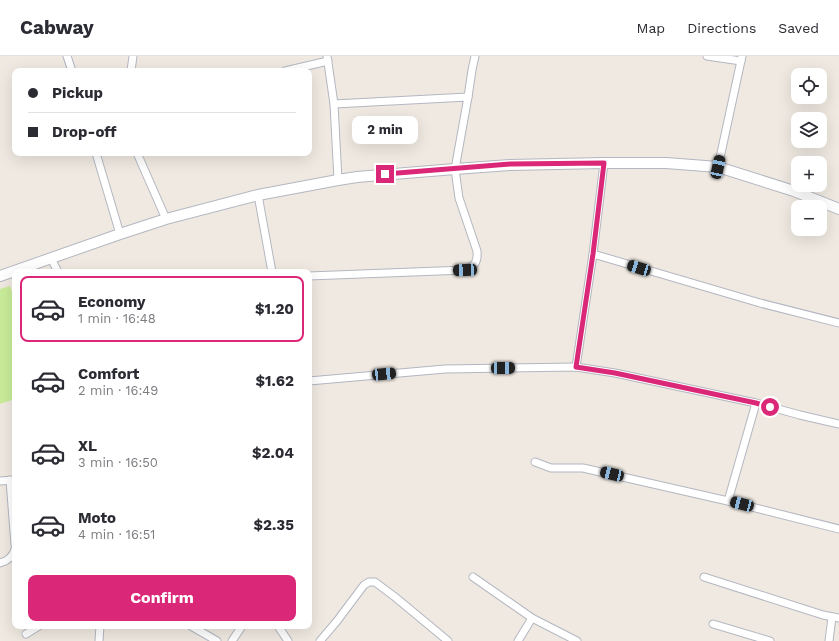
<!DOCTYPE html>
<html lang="en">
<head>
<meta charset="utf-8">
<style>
  :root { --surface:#fff; --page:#f7f7f7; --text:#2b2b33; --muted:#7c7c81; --line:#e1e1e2; --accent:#db2777 }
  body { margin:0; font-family:"Work Sans",sans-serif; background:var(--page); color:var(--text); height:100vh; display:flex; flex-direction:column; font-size:15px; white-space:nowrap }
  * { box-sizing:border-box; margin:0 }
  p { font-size:13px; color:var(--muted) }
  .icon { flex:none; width:22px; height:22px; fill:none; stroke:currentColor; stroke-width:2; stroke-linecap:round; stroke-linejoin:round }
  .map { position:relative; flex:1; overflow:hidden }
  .details { position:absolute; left:12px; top:213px; width:300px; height:360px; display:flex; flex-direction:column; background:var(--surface); border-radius:8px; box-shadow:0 4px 16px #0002 }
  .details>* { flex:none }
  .banner { position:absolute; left:12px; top:12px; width:300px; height:88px; border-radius:8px; box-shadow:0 4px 16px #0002; display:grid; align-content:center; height:88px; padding:0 16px; background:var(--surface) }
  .fabs { position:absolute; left:791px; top:12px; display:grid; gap:8px }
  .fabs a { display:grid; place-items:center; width:36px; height:36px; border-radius:8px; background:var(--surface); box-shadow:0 4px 16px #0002; font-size:20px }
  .end { position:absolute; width:18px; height:18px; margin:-9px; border:5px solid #db2777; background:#fff; box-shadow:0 0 0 2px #fff }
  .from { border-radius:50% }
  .bubble { position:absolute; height:28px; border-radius:8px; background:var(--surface); box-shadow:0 4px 16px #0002; font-size:13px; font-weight:700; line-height:28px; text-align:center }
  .car { position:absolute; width:12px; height:24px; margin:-12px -6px; border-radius:5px; box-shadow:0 0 3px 1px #0007; background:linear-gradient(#222 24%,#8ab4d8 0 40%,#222 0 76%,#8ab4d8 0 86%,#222 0) }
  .banner b { display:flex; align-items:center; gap:14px; height:38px; font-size:15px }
  .banner b+b { border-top:1px solid var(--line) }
  .banner i { width:10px; height:10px; background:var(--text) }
  ul { padding:7px 0 0; list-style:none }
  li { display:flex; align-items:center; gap:12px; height:66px; margin:0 8px 6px; padding:0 8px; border:2px solid transparent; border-radius:8px }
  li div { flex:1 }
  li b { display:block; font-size:15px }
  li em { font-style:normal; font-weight:700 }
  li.current { border-color:var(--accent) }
  li>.icon { width:36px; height:36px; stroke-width:1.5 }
  .button { display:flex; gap:8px; margin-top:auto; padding:8px 16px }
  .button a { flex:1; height:46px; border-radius:8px; background:var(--accent); color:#fff; font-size:16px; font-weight:700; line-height:46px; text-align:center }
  header { display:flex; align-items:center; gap:24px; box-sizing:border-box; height:56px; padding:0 20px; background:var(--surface); border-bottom:1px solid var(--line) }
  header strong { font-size:19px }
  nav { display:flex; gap:22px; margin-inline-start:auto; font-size:14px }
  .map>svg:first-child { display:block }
  .pitch { fill:#c9ec9a }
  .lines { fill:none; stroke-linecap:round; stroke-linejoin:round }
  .street-casing { stroke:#b4b7c1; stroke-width:9 }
  .secondary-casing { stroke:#b4b7c1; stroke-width:12 }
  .street { stroke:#fff; stroke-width:7 }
  .secondary { stroke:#fff; stroke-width:10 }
  .route { stroke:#db2777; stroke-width:5 }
</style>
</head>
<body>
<header>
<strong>Cabway</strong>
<nav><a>Map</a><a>Directions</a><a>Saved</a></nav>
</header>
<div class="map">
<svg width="839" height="585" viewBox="0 0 839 585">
  <rect width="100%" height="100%" fill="#efe9e1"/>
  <polygon class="pitch" points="10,230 12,236 14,236 15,239 15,343 0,348 0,233"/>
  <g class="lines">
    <defs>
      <g id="street">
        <polyline points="67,0 72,15"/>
        <polyline points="707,0 741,5"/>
        <polyline points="131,15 133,0"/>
        <polyline points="285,15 328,5"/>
        <polyline points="468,41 472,14 475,0"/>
        <polyline points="334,48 338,124"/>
        <polyline points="96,97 120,178"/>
        <polyline points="137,97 166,163"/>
        <polyline points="718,111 742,0"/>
        <polyline points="258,139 272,216"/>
        <polyline points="593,198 760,247 839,267"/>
        <polyline points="51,202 58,216"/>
        <path d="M309,220l156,-6c10,-5 13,-7 12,-19l-18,-53 -4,-29 13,-72 -134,7 -7,-48"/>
        <polyline points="576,311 593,198 604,107"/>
        <polyline points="309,325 445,313 576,311 615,317 756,347 800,359 839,368"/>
        <polyline points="535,406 551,412 583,412 728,445 756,347"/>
        <polyline points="10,424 15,489"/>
        <polyline points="0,425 15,424"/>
        <polyline points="728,445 839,473"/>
        <path d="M0,507c7,-2 13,-6 15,-14"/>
        <polyline points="473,521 532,562"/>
        <polyline points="704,521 823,559 839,562"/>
        <polyline points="713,568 770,585"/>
        <polyline points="191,570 217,585"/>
        <polyline points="278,570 288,585"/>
        <polyline points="26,578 39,570"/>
        <polyline points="99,585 100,570"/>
        <polyline points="232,585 242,570"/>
        <polyline points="320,585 337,565 364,529 369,526 375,526 395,541 448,585"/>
        <polyline points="518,585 532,562 577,585"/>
        <polyline points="829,585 832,561"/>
      </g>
      <polyline id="secondary" points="0,220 120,178 166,163 258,139 338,124 357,121 455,113 510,109 604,107 666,107 718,111 794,135 839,153"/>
    </defs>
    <use href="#street" class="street-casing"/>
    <use href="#secondary" class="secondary-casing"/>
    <use href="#street" class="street"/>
    <use href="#secondary" class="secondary"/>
  </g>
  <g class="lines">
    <polyline class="route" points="385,118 510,108 604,107 593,198 576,311 615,317 756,347 770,351"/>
  </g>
</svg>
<div class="fabs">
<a><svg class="icon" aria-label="locate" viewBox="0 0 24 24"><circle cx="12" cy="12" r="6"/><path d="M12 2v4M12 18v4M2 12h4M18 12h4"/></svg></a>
<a><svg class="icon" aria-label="layers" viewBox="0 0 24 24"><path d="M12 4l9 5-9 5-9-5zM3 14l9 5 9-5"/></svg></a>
<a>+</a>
<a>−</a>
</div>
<i class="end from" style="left:770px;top:351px"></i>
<i class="end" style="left:385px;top:118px"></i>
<div class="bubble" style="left:352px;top:60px;width:66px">2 min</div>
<i class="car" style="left:718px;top:111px;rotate:12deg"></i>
<i class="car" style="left:639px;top:212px;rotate:287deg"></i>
<i class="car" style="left:465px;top:214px;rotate:268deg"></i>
<i class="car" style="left:503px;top:312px;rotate:89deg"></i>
<i class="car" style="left:384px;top:318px;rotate:85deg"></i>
<i class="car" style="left:612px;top:418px;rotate:283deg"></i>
<i class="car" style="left:742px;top:448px;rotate:285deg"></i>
<div class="banner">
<b><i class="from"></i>Pickup</b>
<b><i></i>Drop-off</b>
</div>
<section class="details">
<ul>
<li class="current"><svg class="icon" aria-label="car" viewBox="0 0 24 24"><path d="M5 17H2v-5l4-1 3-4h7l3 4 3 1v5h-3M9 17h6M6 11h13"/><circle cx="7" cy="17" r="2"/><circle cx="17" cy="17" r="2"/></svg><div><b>Economy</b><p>1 min · 16:48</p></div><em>$1.20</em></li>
<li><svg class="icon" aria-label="car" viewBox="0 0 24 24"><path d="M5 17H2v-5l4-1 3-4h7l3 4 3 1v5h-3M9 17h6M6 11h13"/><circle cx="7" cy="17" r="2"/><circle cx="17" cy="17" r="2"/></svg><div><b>Comfort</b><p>2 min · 16:49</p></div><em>$1.62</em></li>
<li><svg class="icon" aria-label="car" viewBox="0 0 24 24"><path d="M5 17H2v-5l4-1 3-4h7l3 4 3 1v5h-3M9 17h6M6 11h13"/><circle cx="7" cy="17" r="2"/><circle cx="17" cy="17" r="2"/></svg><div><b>XL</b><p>3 min · 16:50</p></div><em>$2.04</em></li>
<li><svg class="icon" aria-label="car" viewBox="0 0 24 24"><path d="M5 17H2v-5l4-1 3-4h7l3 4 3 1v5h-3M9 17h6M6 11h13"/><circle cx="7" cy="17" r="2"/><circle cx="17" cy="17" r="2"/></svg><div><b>Moto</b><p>4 min · 16:51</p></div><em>$2.35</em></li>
</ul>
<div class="button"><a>Confirm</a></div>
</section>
</div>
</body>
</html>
